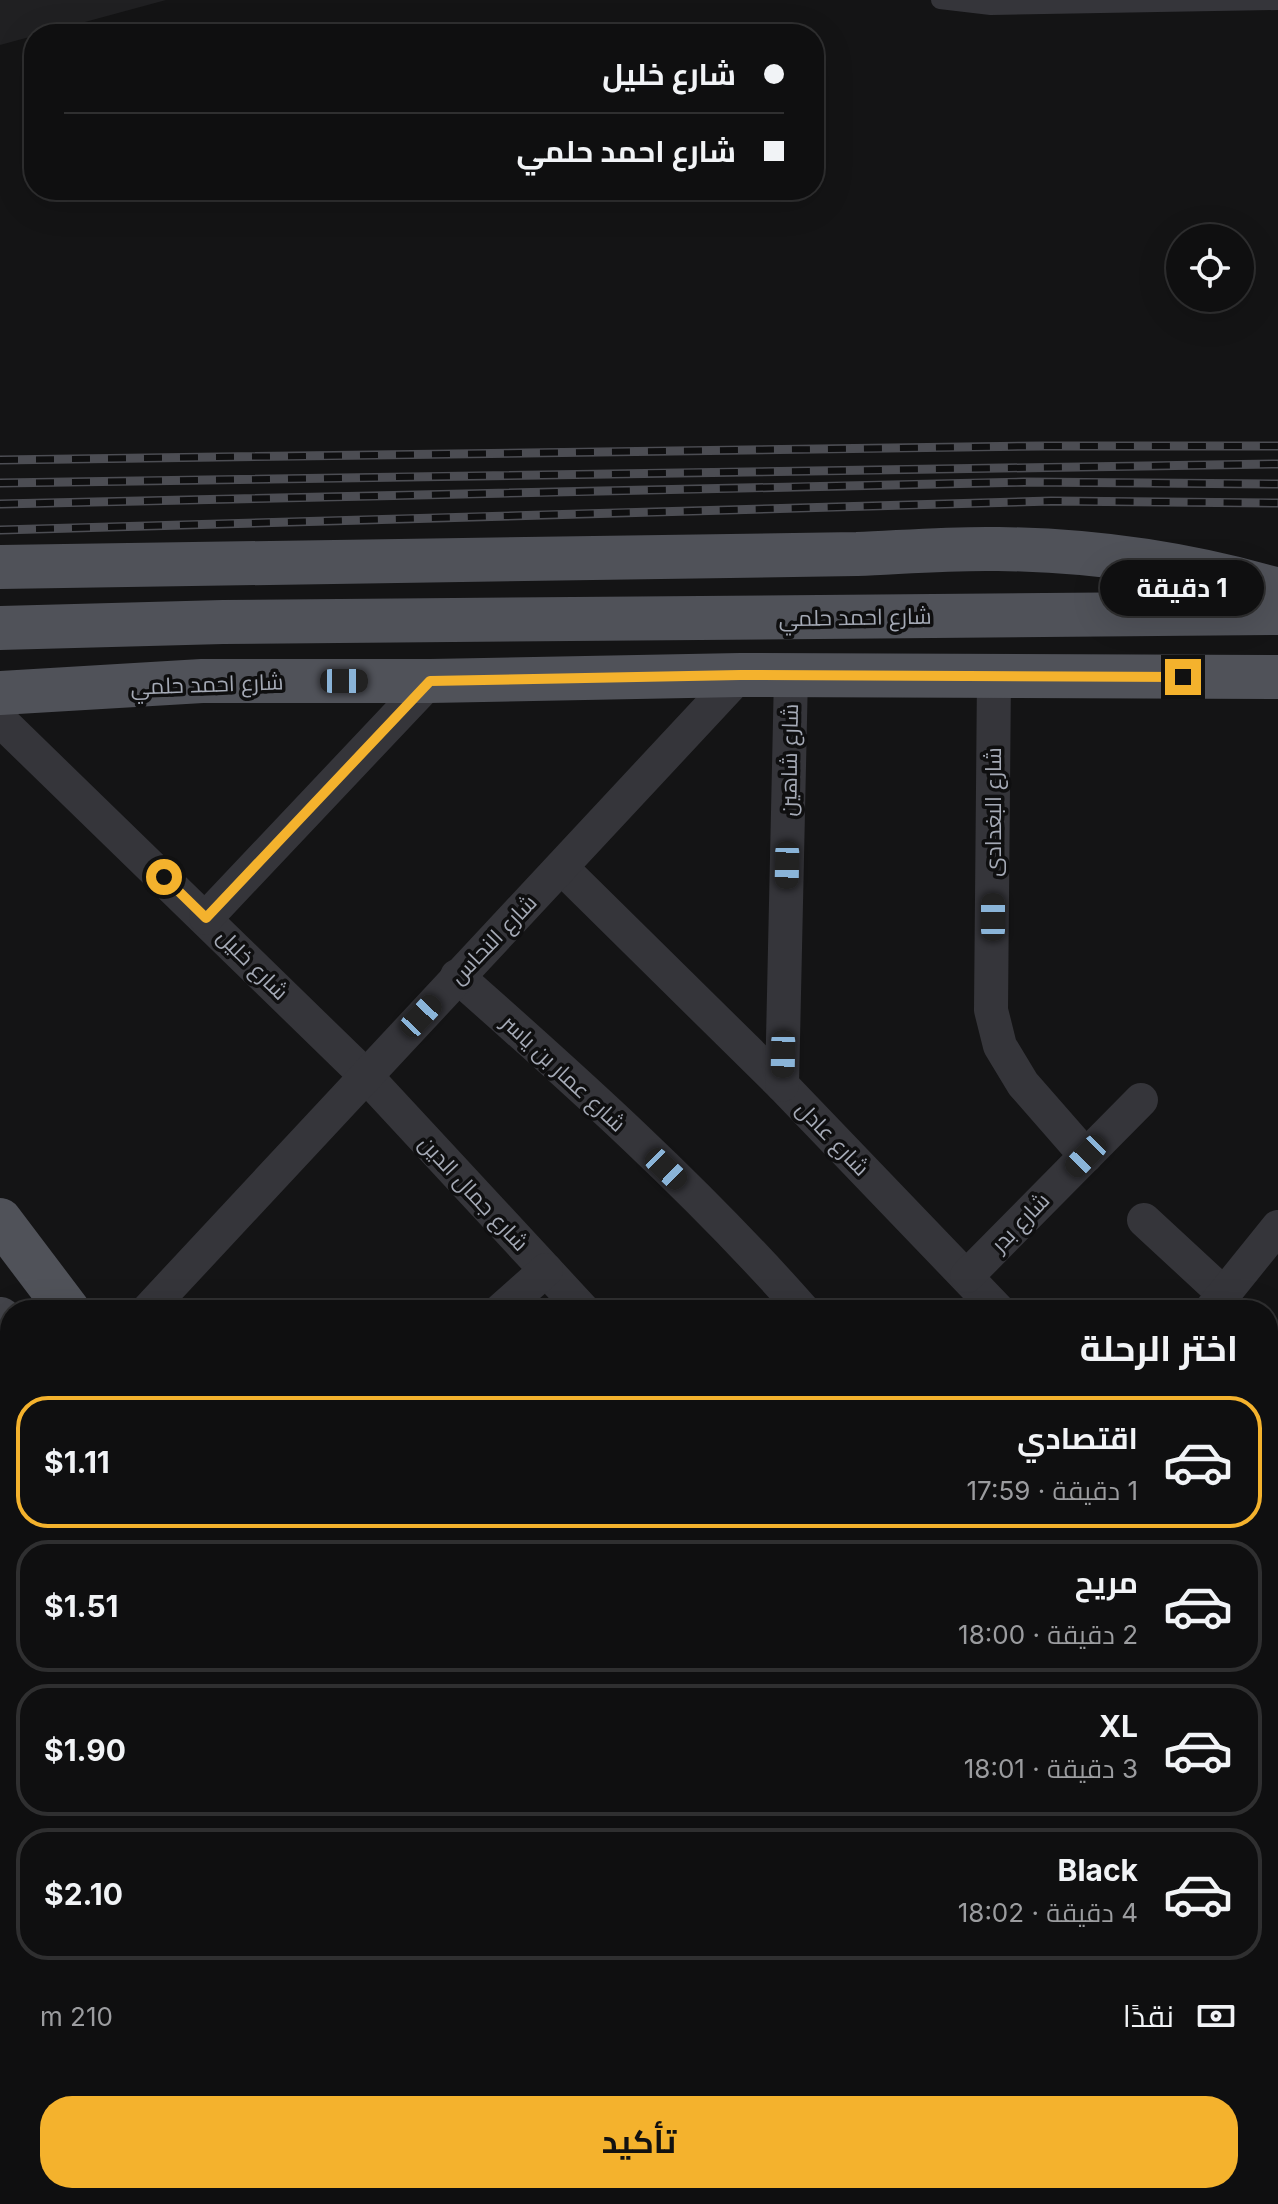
<!DOCTYPE html>
<html lang="ar">
<head>
<meta charset="utf-8">
<style>
  :root { --surface:#0f0f10; --page:#1d1d1e; --text:#f1f3f6; --muted:#9b9c9f; --line:#2f2f30; --accent:#f4b22d }
  body { margin:0; font-family:Inter,Cairo,sans-serif; background:var(--page); color:var(--text); direction:rtl; height:100vh; display:flex; flex-direction:column; font-size:30px; white-space:nowrap }
  * { box-sizing:border-box; margin:0 }
  p { font-size:26px; color:var(--muted) }
  .icon { flex:none; width:44px; height:44px; fill:none; stroke:currentColor; stroke-width:2; stroke-linecap:round; stroke-linejoin:round }
  .map { position:relative; flex:1; overflow:hidden; direction:ltr }
  .side { position:absolute; left:0px; top:1300px; width:1278px; height:904px; display:flex; flex-direction:column; background:var(--surface); border-radius:32px 32px 0 0; box-shadow:0 8px 32px #0002,0 0 0 2px var(--line); direction:rtl }
  .side>* { flex:none }
  .hud { position:absolute; left:24px; top:24px; width:800px; height:176px; border-radius:32px; box-shadow:0 8px 32px #0002,0 0 0 2px var(--line); direction:rtl; display:grid; align-content:center; height:176px; padding:0 40px; background:var(--surface) }
  .tools { position:absolute; left:1166px; top:224px; display:grid; gap:16px }
  .tools a { display:grid; place-items:center; width:88px; height:88px; border-radius:50%; background:var(--surface); box-shadow:0 8px 32px #0002,0 0 0 2px var(--line); font-size:40px }
  .end { position:absolute; width:36px; height:36px; margin:-18px; border:10px solid #f4b22d; background:#111; box-shadow:0 0 0 4px #111 }
  .from { border-radius:50% }
  .bubble { position:absolute; height:56px; border-radius:28px; background:var(--surface); box-shadow:0 8px 32px #0002,0 0 0 2px var(--line); font-size:26px; font-weight:700; line-height:56px; text-align:center; direction:rtl }
  .car { position:absolute; width:24px; height:48px; margin:-24px -12px; border-radius:10px; box-shadow:0 0 6px 2px #0007; background:linear-gradient(#222 24%,#8ab4d8 0 40%,#222 0 76%,#8ab4d8 0 86%,#222 0) }
  .hud b { display:flex; align-items:center; gap:28px; height:76px; font-size:30px }
  .hud b+b { border-top:2px solid var(--line) }
  .hud i { width:20px; height:20px; background:var(--text) }
  ul { padding:0; list-style:none }
  li { display:flex; align-items:center; gap:24px; height:132px; margin:0 16px 12px; padding:0 24px; border:4px solid var(--line); border-radius:32px }
  li div { flex:1 }
  li b { display:block; font-size:30px }
  li em { font-style:normal; font-weight:700 }
  li.active { border-color:var(--accent) }
  li>.icon { width:72px; height:72px; stroke-width:1.5 }
  h2 { padding:0 40px; font-size:36px; line-height:96px }
  .pay { display:flex; align-items:center; gap:20px; height:88px; padding:0 40px; font-size:30px }
  .pay p { margin-inline-start:auto }
  .action { display:flex; gap:16px; margin-top:auto; padding:16px 40px }
  .action a { flex:1; height:92px; border-radius:32px; background:var(--accent); color:#111; font-size:32px; font-weight:700; line-height:92px; text-align:center }
  .map>svg:first-child { display:block }
  .built { fill:#202022 }
  .building { fill:#3e3f42 }
  .lines { fill:none; stroke-linecap:round; stroke-linejoin:round }
  .lane { stroke:#35353a; stroke-width:18 }
  .street { stroke:#35353a; stroke-width:34 }
  .secondary { stroke:#43444a; stroke-width:44 }
  .primary { stroke:#505259; stroke-width:44 }
  .rail-casing { stroke:#4c4d53; stroke-width:9 }
  .rail { stroke:#0f0f10; stroke-width:6; stroke-dasharray:18; stroke-linecap:butt }
  .route { stroke:#f4b22d; stroke-width:10 }
  .labels { text-anchor:middle; dominant-baseline:central; stroke-width:7; stroke-linejoin:round; paint-order:stroke }
  .street-label { font-size:22px; fill:#a5aab6; stroke:#0f0f10 }
</style>
</head>
<body>
<div class="map">
<svg width="1278" height="2204" viewBox="0 0 1278 2204">
  <rect width="100%" height="100%" fill="#141415"/>
  <g class="built">
    <polygon points="0,0 166,0 0,45"/>
    <polygon points="0,1785 10,1798 10,2194 304,2194 311,2204 0,2204"/>
  </g>
  <polygon class="building" points="0,1605 10,1617 10,1779 0,1767"/>
  <g class="lines">
    <g class="lane">
      <polyline points="940,0 991,6 1278,1"/>
      <polyline points="1268,1797 1278,1811"/>
      <polyline points="16,2194 29,2204"/>
      <polyline points="977,2204 985,2194"/>
    </g>
    <g class="street">
      <polyline points="994,676 991,1010 1000,1046 1023,1084 1086,1156"/>
      <polyline points="0,720 366,1076 583,1310"/>
      <polyline points="562,868 782,1085 998,1310"/>
      <polyline points="206,918 430,681"/>
      <path d="M457,976c120,106 240,214 346,334"/>
      <polyline points="782,1085 791,675"/>
      <polyline points="1144,1220 1224,1294"/>
      <polyline points="967,1276 1141,1100"/>
      <polyline points="148,1310 740,675"/>
      <polyline points="501,1310 546,1270"/>
      <polyline points="1211,1310 1278,1227"/>
    </g>
    <g class="secondary">
      <polyline points="0,1319 10,1331"/>
      <polyline points="0,1420 10,1434"/>
      <polyline points="498,2194 503,2204"/>
      <polyline points="565,2194 571,2204"/>
    </g>
    <g class="primary">
      <path d="M0,567l857,-13c47,-2 94,-6 141,-5 93,1 190,15 280,41"/>
      <polyline points="0,628 223,622 1278,613"/>
      <polyline points="0,693 202,681 430,681 740,675 1278,677"/>
      <polyline points="0,1220 68,1310"/>
      <polyline points="0,1525 10,1540"/>
      <polyline points="427,2194 434,2204"/>
      <polyline points="648,2194 654,2204"/>
    </g>
    <defs>
      <g id="rail">
        <polyline points="0,460 1043,446 1278,446"/>
        <polyline points="0,483 1278,464"/>
        <polyline points="0,504 1024,482 1278,484"/>
        <polyline points="0,530 1051,501 1278,503"/>
        <polyline points="0,1706 10,1718"/>
        <polyline points="0,1753 10,1765"/>
        <polyline points="360,2194 369,2204"/>
        <polyline points="392,2194 400,2204"/>
      </g>
    </defs>
    <use href="#rail" class="rail-casing"/>
    <use href="#rail" class="rail"/>
  </g>
  <g class="lines">
    <polyline class="route" points="164,877 206,918 430,681 740,675 1183,677"/>
  </g>
  <g class="labels">
    <g class="street-label">
      <text transform="translate(855 617) rotate(-1)">شارع احمد حلمي</text>
      <text transform="translate(207 684) rotate(-2)">شارع احمد حلمي</text>
      <text transform="translate(789 760) rotate(-89)">شارع شاهين</text>
      <text transform="translate(993 812) rotate(-90)">شارع البغدادى</text>
      <text transform="translate(493 939) rotate(-46)">شارع النحاس</text>
      <text transform="translate(253 964) rotate(45)">شارع خليل</text>
      <text transform="translate(564 1073) rotate(43)">شارع عمار بن ياسر</text>
      <text transform="translate(833 1138) rotate(46)">شارع عادل</text>
      <text transform="translate(474 1193) rotate(47)">شارع جمال الدين</text>
      <text transform="translate(1020 1222) rotate(-46)">شارع بدر</text>
    </g>
  </g>
</svg>
<div class="tools">
<a><svg class="icon" aria-label="locate" viewBox="0 0 24 24"><circle cx="12" cy="12" r="6"/><path d="M12 2v4M12 18v4M2 12h4M18 12h4"/></svg></a>
</div>
<i class="end from" style="left:164px;top:877px"></i>
<i class="end" style="left:1183px;top:677px"></i>
<div class="bubble" style="left:1100px;top:560px;width:164px">1 دقيقة</div>
<i class="car" style="left:344px;top:681px;rotate:90deg"></i>
<i class="car" style="left:787px;top:865px;rotate:181deg"></i>
<i class="car" style="left:993px;top:917px;rotate:0deg"></i>
<i class="car" style="left:421px;top:1016px;rotate:43deg"></i>
<i class="car" style="left:783px;top:1054px;rotate:181deg"></i>
<i class="car" style="left:1086px;top:1156px;rotate:224deg"></i>
<i class="car" style="left:666px;top:1169px;rotate:134deg"></i>
<div class="hud">
<b><i class="from"></i>شارع خليل</b>
<b><i></i>شارع احمد حلمي</b>
</div>
<section class="side">
<h2>اختر الرحلة</h2>
<ul>
<li class="active"><svg class="icon" aria-label="car" viewBox="0 0 24 24"><path d="M5 17H2v-5l4-1 3-4h7l3 4 3 1v5h-3M9 17h6M6 11h13"/><circle cx="7" cy="17" r="2"/><circle cx="17" cy="17" r="2"/></svg><div><b>اقتصادي</b><p>1 دقيقة · 17:59</p></div><em>$1.11</em></li>
<li><svg class="icon" aria-label="car" viewBox="0 0 24 24"><path d="M5 17H2v-5l4-1 3-4h7l3 4 3 1v5h-3M9 17h6M6 11h13"/><circle cx="7" cy="17" r="2"/><circle cx="17" cy="17" r="2"/></svg><div><b>مريح</b><p>2 دقيقة · 18:00</p></div><em>$1.51</em></li>
<li><svg class="icon" aria-label="car" viewBox="0 0 24 24"><path d="M5 17H2v-5l4-1 3-4h7l3 4 3 1v5h-3M9 17h6M6 11h13"/><circle cx="7" cy="17" r="2"/><circle cx="17" cy="17" r="2"/></svg><div><b>XL</b><p>3 دقيقة · 18:01</p></div><em>$1.90</em></li>
<li><svg class="icon" aria-label="car" viewBox="0 0 24 24"><path d="M5 17H2v-5l4-1 3-4h7l3 4 3 1v5h-3M9 17h6M6 11h13"/><circle cx="7" cy="17" r="2"/><circle cx="17" cy="17" r="2"/></svg><div><b>Black</b><p>4 دقيقة · 18:02</p></div><em>$2.10</em></li>
</ul>
<div class="pay"><svg class="icon" aria-label="cash" viewBox="0 0 24 24"><path d="M3 7h18v10H3z"/><circle cx="12" cy="12" r="2"/></svg>نقدًا<p>210 m</p></div>
<div class="action"><a>تأكيد</a></div>
</section>
</div>
</body>
</html>
